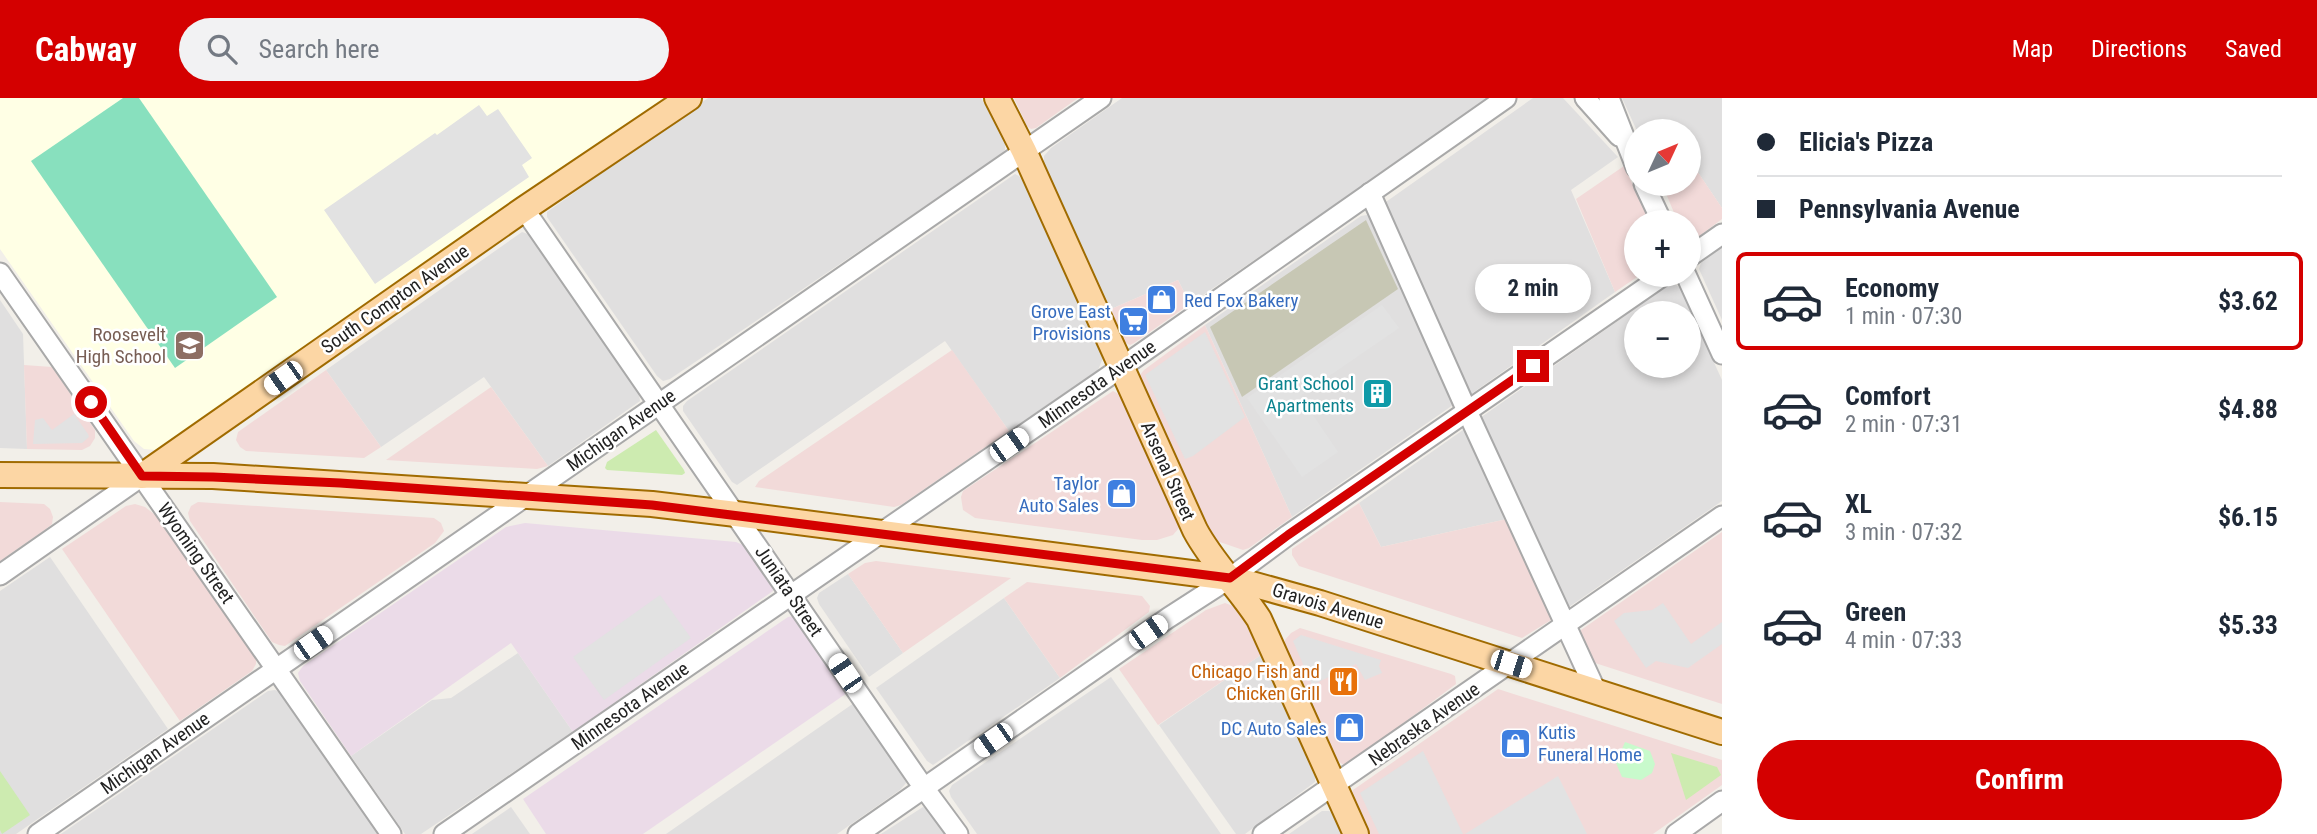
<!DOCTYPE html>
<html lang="en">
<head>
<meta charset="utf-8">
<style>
  :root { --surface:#fff; --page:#f2f2f3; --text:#1f2937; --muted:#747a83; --line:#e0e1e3; --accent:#d40000 }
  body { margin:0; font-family:"Roboto Condensed",sans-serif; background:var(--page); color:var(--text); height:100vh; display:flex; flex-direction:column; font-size:26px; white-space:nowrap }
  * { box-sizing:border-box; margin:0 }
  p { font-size:23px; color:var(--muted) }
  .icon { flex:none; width:38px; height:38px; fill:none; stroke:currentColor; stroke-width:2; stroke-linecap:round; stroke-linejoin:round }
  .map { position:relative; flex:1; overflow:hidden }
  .sheet { display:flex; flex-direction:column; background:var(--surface); width:595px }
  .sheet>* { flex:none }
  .banner { display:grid; align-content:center; height:154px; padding:0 35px; background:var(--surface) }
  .needle { width:46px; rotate:46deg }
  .buttons { position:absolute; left:1624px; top:21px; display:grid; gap:14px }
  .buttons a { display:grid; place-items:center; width:77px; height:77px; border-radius:50%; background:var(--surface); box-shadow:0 4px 10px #0003; font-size:35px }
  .end { position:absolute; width:32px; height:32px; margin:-16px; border:9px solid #d40000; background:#fff; box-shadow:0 0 0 4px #fff }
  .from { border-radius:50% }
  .bubble { position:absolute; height:49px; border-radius:24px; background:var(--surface); box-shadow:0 4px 10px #0003; font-size:23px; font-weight:700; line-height:49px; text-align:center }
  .car { position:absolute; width:21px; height:42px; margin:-21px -10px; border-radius:9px; box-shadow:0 0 5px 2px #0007; background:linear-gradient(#fff 24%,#345 0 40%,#fff 0 76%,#345 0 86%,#fff 0) }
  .banner b { display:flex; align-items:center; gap:24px; height:66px; font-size:26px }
  .banner b+b { border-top:2px solid var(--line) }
  .banner i { width:18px; height:18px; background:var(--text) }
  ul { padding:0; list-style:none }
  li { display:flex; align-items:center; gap:21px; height:98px; margin:0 14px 10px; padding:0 21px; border:4px solid transparent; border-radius:10px }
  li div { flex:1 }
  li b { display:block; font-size:26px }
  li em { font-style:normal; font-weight:700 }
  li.on { border-color:var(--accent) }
  li>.icon { width:63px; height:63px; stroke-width:1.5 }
  .button { display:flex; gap:14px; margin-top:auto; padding:14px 35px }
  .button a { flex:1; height:80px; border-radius:42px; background:var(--accent); color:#fff; font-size:28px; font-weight:700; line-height:80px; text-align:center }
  header { display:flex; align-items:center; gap:42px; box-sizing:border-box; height:98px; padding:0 35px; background:var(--accent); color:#fff }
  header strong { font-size:33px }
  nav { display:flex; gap:38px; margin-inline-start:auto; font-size:24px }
  .search { width:490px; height:63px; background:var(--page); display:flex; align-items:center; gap:18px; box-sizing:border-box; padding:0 24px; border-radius:38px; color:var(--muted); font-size:26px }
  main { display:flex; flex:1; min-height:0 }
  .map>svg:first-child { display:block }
  .residential { fill:#e0dfdf; fill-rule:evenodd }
  .commercial { fill:#f2dad9 }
  .industrial { fill:#ebdbe8 }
  .education { fill:#ffffe5 }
  .construction { fill:#c7c7b4 }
  .grass { fill:#cdebb0 }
  .park { fill:#c8facc }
  .pitch { fill:#88e0be }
  .parking { fill:#e2e2e2 }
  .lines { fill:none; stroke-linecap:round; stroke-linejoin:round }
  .minor-casing { stroke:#a9a9a9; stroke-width:23 }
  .major-casing { stroke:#a06b00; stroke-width:28 }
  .minor { stroke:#fff; stroke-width:19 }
  .major { stroke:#fcd6a4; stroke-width:24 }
  .route { stroke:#d40000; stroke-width:9 }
  .labels { text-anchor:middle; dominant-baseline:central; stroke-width:5; stroke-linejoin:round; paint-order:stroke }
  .street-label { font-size:19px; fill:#222; stroke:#fff }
  .shop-label { font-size:19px; fill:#366cbe; stroke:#fff; text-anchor:end }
  .education-label { font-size:19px; fill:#785e54; stroke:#fff; text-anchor:end }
  .culture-label { font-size:19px; fill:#0d838f; stroke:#fff; text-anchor:end }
  .food-label { font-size:19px; fill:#c56008; stroke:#fff; text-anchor:end }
</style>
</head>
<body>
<header>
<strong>Cabway</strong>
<div class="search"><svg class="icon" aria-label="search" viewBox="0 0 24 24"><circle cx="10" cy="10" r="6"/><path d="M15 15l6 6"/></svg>Search here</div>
<nav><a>Map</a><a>Directions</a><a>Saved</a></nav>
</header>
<main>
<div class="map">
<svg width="1722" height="736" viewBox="0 0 1722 736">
  <rect width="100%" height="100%" fill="#f2efe9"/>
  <g class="residential">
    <polygon points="708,0 981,0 1005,44 1005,52 998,59 670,281 663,283 657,278 547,119 547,114"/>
    <polygon points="1122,0 1491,0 1190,206 1178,182 1111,211 1044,66 1044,58 1051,50"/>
    <polygon points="1533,0 1563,0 1618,59 1571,92 1615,194 1467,299 1383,106"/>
    <polygon points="1622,0 1722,0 1722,110 1689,61 1689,33 1670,33 1666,27 1656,33 1637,33"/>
    <polygon points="1015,76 1019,78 1024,84 1103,260 1098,272 1009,333 945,243 737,387 732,384 683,313 683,308 687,303"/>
    <polygon points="1367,117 1373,121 1454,300 1453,307 1292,419 1205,227 1361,118"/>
    <polygon points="522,134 528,136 639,296 640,303 548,368 484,279 381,349 326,272"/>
    <polygon points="1722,149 1722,222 1699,171 1701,165"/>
    <path d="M1675,186l5,4 42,92v121l-153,106h-4l-85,-189 189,-133zM1636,215h53v53h-53z"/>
    <polygon points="0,202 23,236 27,351 0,350"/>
    <polygon points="1463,332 1468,333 1507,421 1381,449 1359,405"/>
    <polygon points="50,459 168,631 16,736 0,736 0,493"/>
    <polygon points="848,476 903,555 869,579 819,506 817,500 819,495"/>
    <polygon points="1004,500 1060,580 933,667 927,663 876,590"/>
    <polygon points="518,555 573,634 421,736 405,736 351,658 432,602 451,600"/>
    <polygon points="1261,557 1315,679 1315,684 1245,736 1236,736 1159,627"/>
    <polygon points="1111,579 1221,736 977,736 951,699 949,693 952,687"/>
    <polygon points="275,592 280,594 378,736 61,736 268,593"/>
    <polygon points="854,605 906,678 906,685 900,692 837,736 666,736"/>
    <polygon points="511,709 530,736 472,736"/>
    <polygon points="923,709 929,712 946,736 881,736"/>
    <polygon points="1322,713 1329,713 1336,718 1343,736 1289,736"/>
  </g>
  <g class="commercial">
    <polygon points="1014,0 1078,0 1036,30 1031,31 1027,28"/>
    <polygon points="1689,61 1722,110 1722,121 1698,139 1689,141 1689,124 1678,124 1662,86 1689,86"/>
    <polygon points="1624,68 1650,124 1636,124 1636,177 1640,177 1615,194 1576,101"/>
    <polygon points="1178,182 1190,206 1134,245 1130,247 1124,244 1111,211"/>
    <polygon points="1205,227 1292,419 1249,450 1243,452 1217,443 1212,437 1141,285 1139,278 1144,272"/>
    <polygon points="952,252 1009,333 901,407 894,409 755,389 759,383"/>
    <polygon points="24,267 52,269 95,332 95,340 90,348 82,352 27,351"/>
    <polygon points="326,272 381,349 364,360 246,353 240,349 236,342 238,334"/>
    <polygon points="491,289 548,368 537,371 386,362"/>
    <polygon points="1113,293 1120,297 1178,421 1179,430 1173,437 1157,442 1142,442 975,420 963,412 961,399 963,393"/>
    <polygon points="0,404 44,406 50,411 53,419 52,426 46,431 0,463"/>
    <polygon points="198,404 434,420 441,425 444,433 435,445 285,548 279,547 272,544 190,423 188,415 191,408"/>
    <polygon points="1359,405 1381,449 1507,421 1553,517 1551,522 1522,540 1299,468 1292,457 1292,451"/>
    <polygon points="135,406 145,409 163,423 256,561 256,566 252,573 180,623 62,451 126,408"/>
    <polygon points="1722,434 1722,606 1592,564 1578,535 1581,532"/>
    <polygon points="876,463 1011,480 903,555 848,476 865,465"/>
    <polygon points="1027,484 1142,498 1150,508 1149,514 1060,580 1004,500"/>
    <polygon points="1225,505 1233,508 1241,515 1261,557 1158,627 1119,571 1206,512"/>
    <polygon points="1300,530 1451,576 1455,578 1456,586 1347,667 1342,666 1337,662 1284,548 1285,542 1291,535"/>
    <polygon points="1498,591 1722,662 1722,687 1653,736 1370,736 1352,695 1353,692"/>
  </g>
  <g class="industrial">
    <polygon points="525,425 736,444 743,447 750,455 772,487 773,493 573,634 511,545 351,658 300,583 298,575 303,568 506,429"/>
    <polygon points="794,518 799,523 847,595 643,736 546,736 523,701 788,519"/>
  </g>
  <polygon class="education" points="0,0 666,0 166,348 156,352 144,351 134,343 0,151"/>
  <polygon class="construction" points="1366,122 1398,191 1242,299 1210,229"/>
  <g class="grass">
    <polygon points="656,332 684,372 685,375 682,377 607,372 605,370 607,364"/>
    <polygon points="1671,655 1717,669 1721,677 1686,702"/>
    <polygon points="0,673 30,717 2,736 0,732"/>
  </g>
  <polygon class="park" points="1625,644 1650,653 1655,666 1652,675 1641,682 1622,679 1616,665"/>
  <polygon class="pitch" points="123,0 139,0 277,199 175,270 31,63"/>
  <g class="parking">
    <polygon points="479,7 487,18 498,11 532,60 522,67 529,79 375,186 324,112 435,35 437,37"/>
    <polygon points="1382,207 1399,230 1300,298 1338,354 1302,379 1247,300"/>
    <polygon points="1205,234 1245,319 1193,358 1185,361 1145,277"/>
    <polygon points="74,316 88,336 89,339 82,345 33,346 35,322 43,320 52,332"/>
    <polygon points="660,497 691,540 604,602 573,559"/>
    <polygon points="1663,505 1691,546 1722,524 1722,546 1688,570 1656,563 1646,570 1614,523 1624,515 1652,512"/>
    <polygon points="1301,537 1381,562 1379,568 1382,575 1365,582 1356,566 1312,587 1293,543"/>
    <polygon points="1423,653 1463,736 1379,736 1360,695"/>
    <polygon points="1558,678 1587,736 1465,736"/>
  </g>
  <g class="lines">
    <defs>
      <g id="minor">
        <polyline points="1585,0 1619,38"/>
        <polyline points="1609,0 1636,69"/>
        <polyline points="1644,86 1662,124"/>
        <polyline points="1370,95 1467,313 1596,593"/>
        <polyline points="524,111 924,690 958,736"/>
        <polyline points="1689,159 1722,136"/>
        <polyline points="0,175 391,736"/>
        <polyline points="1686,177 1722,256"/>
        <polyline points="0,477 142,378"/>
        <polyline points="38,736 1101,0"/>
        <polyline points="444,736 1122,269 1506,0"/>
        <polyline points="858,736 1168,520 1230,480 1288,437 1664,177"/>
        <polyline points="1263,736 1722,418"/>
        <polyline points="1676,736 1722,703"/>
      </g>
      <g id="major">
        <path d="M997,0l27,53 171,379c17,32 44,58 64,89l97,215"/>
        <polyline points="0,377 213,378 652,406 736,416 1230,480 1320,505 1722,634"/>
        <polyline points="142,378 524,111 689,0"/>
      </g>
    </defs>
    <use href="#minor" class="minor-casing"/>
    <use href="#major" class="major-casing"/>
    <use href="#minor" class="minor"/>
    <use href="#major" class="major"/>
  </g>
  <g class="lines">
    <polyline class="route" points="91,304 142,378 213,379 340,385 652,407 1230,480 1288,437 1533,268"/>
  </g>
  <defs>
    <symbol id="shop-square" viewBox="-11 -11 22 22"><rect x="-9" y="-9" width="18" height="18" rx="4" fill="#3f7fe0" stroke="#fff"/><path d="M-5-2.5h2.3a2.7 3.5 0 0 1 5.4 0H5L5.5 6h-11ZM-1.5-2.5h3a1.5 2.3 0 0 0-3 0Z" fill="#fff"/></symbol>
    <symbol id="supermarket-square" viewBox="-11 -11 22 22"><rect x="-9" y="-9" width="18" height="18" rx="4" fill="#3f7fe0" stroke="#fff"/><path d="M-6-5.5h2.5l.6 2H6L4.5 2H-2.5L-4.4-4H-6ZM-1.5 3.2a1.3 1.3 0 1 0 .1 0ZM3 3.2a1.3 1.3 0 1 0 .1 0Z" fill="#fff"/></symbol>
    <symbol id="school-square" viewBox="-11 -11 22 22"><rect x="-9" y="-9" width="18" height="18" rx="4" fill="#8d6e63" stroke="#fff"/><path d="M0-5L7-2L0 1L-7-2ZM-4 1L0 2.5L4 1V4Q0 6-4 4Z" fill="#fff"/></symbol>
    <symbol id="building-square" viewBox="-11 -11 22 22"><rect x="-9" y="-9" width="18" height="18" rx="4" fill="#0f9aa8" stroke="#fff"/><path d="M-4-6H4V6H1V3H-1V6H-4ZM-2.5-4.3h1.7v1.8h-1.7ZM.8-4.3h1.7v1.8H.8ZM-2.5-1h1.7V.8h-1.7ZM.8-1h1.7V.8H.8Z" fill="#fff"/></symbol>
    <symbol id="restaurant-square" viewBox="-11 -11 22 22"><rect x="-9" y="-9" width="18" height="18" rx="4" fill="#e8710a" stroke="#fff"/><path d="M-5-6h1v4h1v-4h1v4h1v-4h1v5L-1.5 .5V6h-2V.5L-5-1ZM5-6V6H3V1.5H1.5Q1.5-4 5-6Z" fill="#fff"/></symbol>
  </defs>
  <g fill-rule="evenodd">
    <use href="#shop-square" x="1144" y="184" width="35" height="35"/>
    <use href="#supermarket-square" x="1116" y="206" width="35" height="35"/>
    <use href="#school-square" x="172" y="230" width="35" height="35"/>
    <use href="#building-square" x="1360" y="278" width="35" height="35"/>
    <use href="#shop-square" x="1104" y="378" width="35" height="35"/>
    <use href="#restaurant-square" x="1326" y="566" width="35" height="35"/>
    <use href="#shop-square" x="1332" y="612" width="35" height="35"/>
    <use href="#shop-square" x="1498" y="628" width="35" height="35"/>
  </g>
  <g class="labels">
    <g class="street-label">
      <text transform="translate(395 201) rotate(-35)">South Compton Avenue</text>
      <text transform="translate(1097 286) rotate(-35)">Minnesota Avenue</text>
      <text transform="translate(621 332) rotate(-35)">Michigan Avenue</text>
      <text transform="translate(1168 373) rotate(66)">Arsenal Street</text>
      <text transform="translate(196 455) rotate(55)">Wyoming Street</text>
      <text transform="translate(789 493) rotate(56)">Juniata Street</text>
      <text transform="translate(1328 508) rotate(17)">Gravois Avenue</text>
      <text transform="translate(630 608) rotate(-35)">Minnesota Avenue</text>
      <text transform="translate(1424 626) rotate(-35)">Nebraska Avenue</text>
      <text transform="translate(155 655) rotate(-35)">Michigan Avenue</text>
    </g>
    <g class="shop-label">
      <text x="1184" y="202" text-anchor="start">Red Fox Bakery</text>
      <text x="1111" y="213">Grove East<tspan x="1111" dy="22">Provisions</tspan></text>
      <text x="1099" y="385">Taylor<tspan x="1099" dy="22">Auto Sales</tspan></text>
      <text x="1327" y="630">DC Auto Sales</text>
      <text x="1538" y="634" text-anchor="start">Kutis<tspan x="1538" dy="22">Funeral Home</tspan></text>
    </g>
    <g class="education-label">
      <text x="166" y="236">Roosevelt<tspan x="166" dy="22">High School</tspan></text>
    </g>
    <g class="culture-label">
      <text x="1354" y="285">Grant School<tspan x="1354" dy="22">Apartments</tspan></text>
    </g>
    <g class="food-label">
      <text x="1320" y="573">Chicago Fish and<tspan x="1320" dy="22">Chicken Grill</tspan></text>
    </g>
  </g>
</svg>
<div class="buttons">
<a><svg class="needle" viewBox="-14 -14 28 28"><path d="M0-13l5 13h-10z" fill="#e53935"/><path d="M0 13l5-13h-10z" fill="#747a83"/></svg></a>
<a>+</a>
<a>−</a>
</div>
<i class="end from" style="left:91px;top:304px"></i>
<i class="end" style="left:1533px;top:268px"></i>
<div class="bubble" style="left:1475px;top:166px;width:116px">2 min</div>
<i class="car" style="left:283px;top:280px;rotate:235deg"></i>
<i class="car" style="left:1009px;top:347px;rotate:55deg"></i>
<i class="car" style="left:1148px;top:534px;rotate:55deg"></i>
<i class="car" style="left:313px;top:545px;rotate:55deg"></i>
<i class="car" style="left:1511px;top:566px;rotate:108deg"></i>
<i class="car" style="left:845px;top:575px;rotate:326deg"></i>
<i class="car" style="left:993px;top:642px;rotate:235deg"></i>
</div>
<section class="sheet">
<div class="banner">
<b><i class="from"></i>Elicia's Pizza</b>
<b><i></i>Pennsylvania Avenue</b>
</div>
<ul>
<li class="on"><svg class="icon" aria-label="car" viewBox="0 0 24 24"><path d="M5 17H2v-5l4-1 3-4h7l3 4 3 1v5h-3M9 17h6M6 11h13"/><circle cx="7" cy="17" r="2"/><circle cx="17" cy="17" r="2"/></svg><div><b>Economy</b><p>1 min · 07:30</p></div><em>$3.62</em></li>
<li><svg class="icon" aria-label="car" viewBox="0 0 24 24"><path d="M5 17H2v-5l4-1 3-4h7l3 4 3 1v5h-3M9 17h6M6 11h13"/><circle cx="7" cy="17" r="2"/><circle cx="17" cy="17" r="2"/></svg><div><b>Comfort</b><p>2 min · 07:31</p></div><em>$4.88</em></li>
<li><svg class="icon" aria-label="car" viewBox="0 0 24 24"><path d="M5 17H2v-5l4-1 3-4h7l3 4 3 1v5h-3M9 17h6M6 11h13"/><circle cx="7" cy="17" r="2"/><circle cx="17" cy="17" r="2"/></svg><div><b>XL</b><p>3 min · 07:32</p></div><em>$6.15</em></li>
<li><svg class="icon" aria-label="car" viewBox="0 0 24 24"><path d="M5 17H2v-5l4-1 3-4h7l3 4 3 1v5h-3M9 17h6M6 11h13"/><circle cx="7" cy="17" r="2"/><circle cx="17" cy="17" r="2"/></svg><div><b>Green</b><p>4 min · 07:33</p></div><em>$5.33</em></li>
</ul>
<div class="button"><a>Confirm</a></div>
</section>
</main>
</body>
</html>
